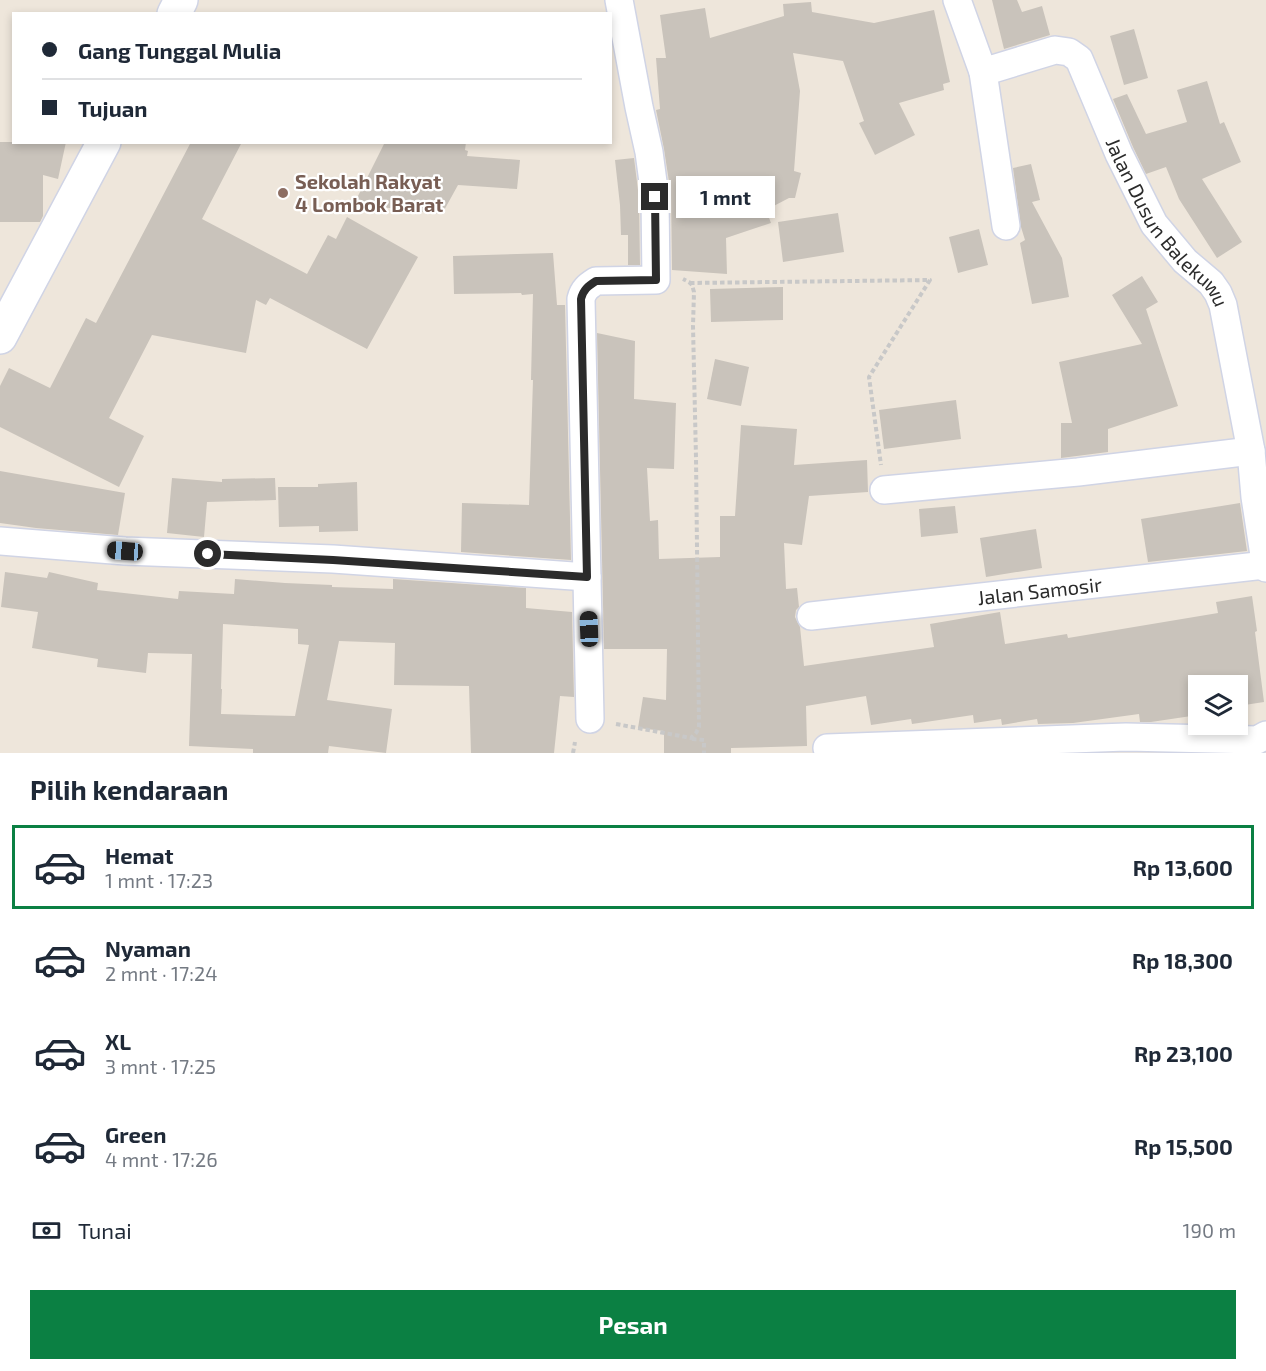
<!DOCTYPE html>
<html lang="id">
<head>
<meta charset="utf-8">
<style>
  :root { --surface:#fff; --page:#f2f2f3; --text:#1f2937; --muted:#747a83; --line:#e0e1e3; --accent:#0b8043 }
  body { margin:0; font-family:"Exo 2",sans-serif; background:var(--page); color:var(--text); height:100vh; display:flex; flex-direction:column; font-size:22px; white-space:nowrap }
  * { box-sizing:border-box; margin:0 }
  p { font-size:20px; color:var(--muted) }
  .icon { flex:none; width:33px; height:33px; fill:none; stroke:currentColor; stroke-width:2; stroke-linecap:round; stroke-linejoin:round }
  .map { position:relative; height:753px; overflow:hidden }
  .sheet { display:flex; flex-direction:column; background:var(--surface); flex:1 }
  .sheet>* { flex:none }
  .banner { position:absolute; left:12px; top:12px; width:600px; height:132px; border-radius:0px; box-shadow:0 3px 9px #0003; display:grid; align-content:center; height:132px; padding:0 30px; background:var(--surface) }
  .buttons { position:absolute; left:1188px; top:675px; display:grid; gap:12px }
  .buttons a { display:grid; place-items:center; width:60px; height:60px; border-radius:0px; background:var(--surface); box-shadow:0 3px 9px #0003; font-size:30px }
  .end { position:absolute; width:27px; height:27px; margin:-14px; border:8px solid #2b2b2b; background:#fff; box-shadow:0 0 0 3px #fff }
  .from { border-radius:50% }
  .bubble { position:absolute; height:42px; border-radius:0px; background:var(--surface); box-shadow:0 3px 9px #0003; font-size:20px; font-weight:700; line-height:42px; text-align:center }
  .car { position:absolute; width:18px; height:36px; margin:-18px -9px; border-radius:8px; box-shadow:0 0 4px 2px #0007; background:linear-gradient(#222 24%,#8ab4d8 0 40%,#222 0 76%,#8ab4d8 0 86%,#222 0) }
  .banner b { display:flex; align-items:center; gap:21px; height:57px; font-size:22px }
  .banner b+b { border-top:2px solid var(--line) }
  .banner i { width:15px; height:15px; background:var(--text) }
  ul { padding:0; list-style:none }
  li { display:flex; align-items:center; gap:18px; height:84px; margin:0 12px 9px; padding:0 18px; border:3px solid transparent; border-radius:0px }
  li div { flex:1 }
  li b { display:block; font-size:22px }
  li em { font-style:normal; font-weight:700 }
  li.selected { border-color:var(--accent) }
  li>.icon { width:54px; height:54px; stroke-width:1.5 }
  h2 { padding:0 30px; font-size:27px; line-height:72px }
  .pay { display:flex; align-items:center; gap:15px; height:66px; padding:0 30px; font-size:22px }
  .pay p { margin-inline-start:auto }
  .primary-button { display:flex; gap:12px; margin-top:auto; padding:12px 30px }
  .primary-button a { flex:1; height:69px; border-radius:0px; background:var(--accent); color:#fff; font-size:24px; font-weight:700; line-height:69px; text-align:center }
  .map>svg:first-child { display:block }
  .building { fill:#c9c3bb; fill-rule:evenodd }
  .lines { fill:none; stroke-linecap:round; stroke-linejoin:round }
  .minor-casing { stroke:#d0d4e5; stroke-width:30 }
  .secondary-casing { stroke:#d0d4e5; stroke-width:36 }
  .path { stroke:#c8c8c8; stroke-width:4; stroke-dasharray:4.5 3; stroke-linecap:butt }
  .minor { stroke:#fff; stroke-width:27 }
  .secondary { stroke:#fff; stroke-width:33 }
  .route { stroke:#2b2b2b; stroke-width:8 }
  .education-dot { fill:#8d6e63; stroke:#fff; stroke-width:2 }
  .labels { text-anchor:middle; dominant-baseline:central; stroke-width:4.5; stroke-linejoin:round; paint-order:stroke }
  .education-label { font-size:20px; font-weight:bold; fill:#785e54; stroke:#fff; text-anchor:start }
  .street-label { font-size:20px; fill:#2b2b2b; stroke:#fff }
</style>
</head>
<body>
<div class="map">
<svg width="1266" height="753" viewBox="0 0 1266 753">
  <rect width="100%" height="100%" fill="#eee6db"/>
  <g class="building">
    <polygon points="992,0 1017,0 1022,12 1042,6 1050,35 1004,49"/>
    <polygon points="811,2 812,12 874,23 934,10 950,82 943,84 944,90 899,103 915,135 875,155 859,123 864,121 843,61 793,53 800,91 794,171 801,173 795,198 789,198 766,210 771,223 726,238 727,274 672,270 671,195 664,149 656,110 660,109 656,58 666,58 660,15 705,8 710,38 784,16 783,4"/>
    <polygon points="1134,29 1148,78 1124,85 1110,36"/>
    <polygon points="1207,81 1220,124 1224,122 1241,162 1202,179 1242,242 1217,258 1179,199 1166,167 1146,174 1133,147 1113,99 1127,94 1146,134 1187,122 1177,90"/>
    <polygon points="0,142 66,142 58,179 43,175 43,216 40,222 0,222"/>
    <polygon points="191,142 242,142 202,219 307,274 328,235 336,239 347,217 418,257 367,349 270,298 266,305 256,300 246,353 152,335 109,418 144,436 119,487 0,427 0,386 9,368 50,388 86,318 96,323"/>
    <polygon points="385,142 466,142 465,150 468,151 467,156 520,160 517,189 458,185 442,214 354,204"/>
    <polygon points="634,158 639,198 640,265 628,265 628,235 621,235 620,205 615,160"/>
    <polygon points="1031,164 1040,200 1032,202 1062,258 1069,297 1032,304 1020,243 1025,240 1021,227 1013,168"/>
    <polygon points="838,213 844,252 783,262 778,222"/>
    <polygon points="979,229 988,265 958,273 949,237"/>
    <polygon points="553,253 557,305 565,305 571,560 461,552 462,503 529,505 533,380 531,380 533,294 522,295 521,293 454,294 453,256"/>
    <polygon points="1142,276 1158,302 1146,309 1178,406 1108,429 1108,452 1061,458 1061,423 1072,423 1059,362 1142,344 1112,295"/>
    <polygon points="783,287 783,320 711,322 710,289"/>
    <polygon points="597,333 635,341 634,399 676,403 674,469 647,468 650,521 658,520 659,559 720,557 720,516 735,516 741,425 797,429 794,465 867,460 868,492 809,496 802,545 784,543 786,589 797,588 799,607 796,610 795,617 800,627 804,666 934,647 930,624 1000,612 1005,644 1067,634 1068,638 1218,613 1216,602 1252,596 1257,631 1255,632 1264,702 1238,706 1238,686 1198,686 1198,715 1151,722 1140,722 1139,714 1073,723 1038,724 1037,719 1002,725 1001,719 974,723 973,715 912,724 911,719 871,725 866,696 806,706 807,746 731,748 731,753 664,753 664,731 638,728 643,697 666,700 667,649 604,649"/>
    <polygon points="715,359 749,367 741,406 707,399"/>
    <polygon points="956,400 961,439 884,449 879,410"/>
    <polygon points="0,471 125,493 118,535 36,528 0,523"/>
    <polygon points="172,478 222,482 222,479 275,478 276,500 207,502 204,537 167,533"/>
    <polygon points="357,482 358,531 319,532 319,526 279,527 278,487 318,487 318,484"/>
    <polygon points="1240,503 1247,551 1148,562 1141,519"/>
    <polygon points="955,506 958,533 921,537 919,509"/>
    <polygon points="1036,529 1042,568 986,577 980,538"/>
    <path d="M5,572l42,6 2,-6 49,11 -1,7 81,9 1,-8 55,3 1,-15 50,4 47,2v2l61,2v-10l133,9v20l46,4 2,85 -14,-1 -6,57h-83l-2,-67 -75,-1 1,-42 -56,-2 -12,59 65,9 -6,44 -57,-7 -1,7h-75v-4l-64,-3 3,-92 -44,-1 -2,20 -49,-6 1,-8 -66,-11 6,-36 -37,-5zM223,624l75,5v15l11,1 -14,71 -74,-2 1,-25h-1z"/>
  </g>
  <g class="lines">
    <defs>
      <g id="minor">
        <path id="s1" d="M957,0l26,72 72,-22 14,2 10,7 40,95 35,70 31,37 26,22 7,10 5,12 28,146 4,46 11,71"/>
        <polyline points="983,72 1006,226"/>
        <polyline points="884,490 1078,472 1251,451"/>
        <polyline points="0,541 125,551 333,559 587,577"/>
        <path id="s2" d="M811,616l455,-51"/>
        <path d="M590,719l-9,-420c2,-9 7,-13 15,-18l60,-1 -1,-83 -6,-45 -10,-45 -20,-107"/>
        <polyline points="827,748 1126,737 1257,740 1266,735"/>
      </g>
      <g id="secondary">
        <polyline points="174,14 181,0"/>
        <polyline points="0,337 104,142"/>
      </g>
    </defs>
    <use href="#minor" class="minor-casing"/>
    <use href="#secondary" class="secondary-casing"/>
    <g class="path">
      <polyline points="690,283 930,280 869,377 881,465"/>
      <polyline points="616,724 691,738 696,733 699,727 696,458 693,326 694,292 692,285 689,282 683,279"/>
      <polyline points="692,739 704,740 704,753"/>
      <polyline points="573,753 575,742"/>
    </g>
    <use href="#minor" class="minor"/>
    <use href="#secondary" class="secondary"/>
  </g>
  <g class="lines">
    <path class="route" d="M208,554l125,6 254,17 -6,-278c2,-9 7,-13 15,-18l60,-1 -1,-83"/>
  </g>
  <circle class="education-dot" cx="283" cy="193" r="6"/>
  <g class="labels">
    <g class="education-label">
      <text x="295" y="181">Sekolah Rakyat<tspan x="295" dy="23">4 Lombok Barat</tspan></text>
    </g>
    <g class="street-label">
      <text stroke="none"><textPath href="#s1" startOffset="366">Jalan Dusun Balekuwu</textPath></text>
      <text stroke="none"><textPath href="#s2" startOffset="230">Jalan Samosir</textPath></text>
    </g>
  </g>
</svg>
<div class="buttons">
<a><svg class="icon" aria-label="layers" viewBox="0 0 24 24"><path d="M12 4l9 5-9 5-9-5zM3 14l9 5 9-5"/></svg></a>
</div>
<i class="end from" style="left:208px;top:554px"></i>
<i class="end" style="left:655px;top:197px"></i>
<div class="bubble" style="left:676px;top:176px;width:99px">1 mnt</div>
<i class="car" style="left:125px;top:551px;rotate:274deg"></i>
<i class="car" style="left:589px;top:629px;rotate:358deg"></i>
<div class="banner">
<b><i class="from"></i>Gang Tunggal Mulia</b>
<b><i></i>Tujuan</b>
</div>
</div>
<section class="sheet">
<h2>Pilih kendaraan</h2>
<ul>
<li class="selected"><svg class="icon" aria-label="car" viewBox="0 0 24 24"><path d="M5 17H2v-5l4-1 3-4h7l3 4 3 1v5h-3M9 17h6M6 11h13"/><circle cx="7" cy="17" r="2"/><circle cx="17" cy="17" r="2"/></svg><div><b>Hemat</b><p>1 mnt · 17:23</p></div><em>Rp 13,600</em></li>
<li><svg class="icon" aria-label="car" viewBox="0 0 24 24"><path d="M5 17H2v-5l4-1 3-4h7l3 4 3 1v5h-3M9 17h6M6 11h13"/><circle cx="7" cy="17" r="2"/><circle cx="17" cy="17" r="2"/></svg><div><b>Nyaman</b><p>2 mnt · 17:24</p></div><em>Rp 18,300</em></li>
<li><svg class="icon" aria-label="car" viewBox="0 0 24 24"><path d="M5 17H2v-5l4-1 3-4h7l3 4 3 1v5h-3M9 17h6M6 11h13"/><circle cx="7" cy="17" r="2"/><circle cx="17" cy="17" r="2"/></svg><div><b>XL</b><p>3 mnt · 17:25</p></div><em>Rp 23,100</em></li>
<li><svg class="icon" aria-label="car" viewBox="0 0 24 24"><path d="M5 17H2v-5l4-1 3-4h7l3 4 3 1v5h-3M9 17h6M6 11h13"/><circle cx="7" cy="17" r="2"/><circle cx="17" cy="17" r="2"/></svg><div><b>Green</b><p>4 mnt · 17:26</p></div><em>Rp 15,500</em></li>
</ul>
<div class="pay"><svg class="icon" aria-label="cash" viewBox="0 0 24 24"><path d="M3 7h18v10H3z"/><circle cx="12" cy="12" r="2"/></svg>Tunai<p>190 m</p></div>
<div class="primary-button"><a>Pesan</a></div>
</section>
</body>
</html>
